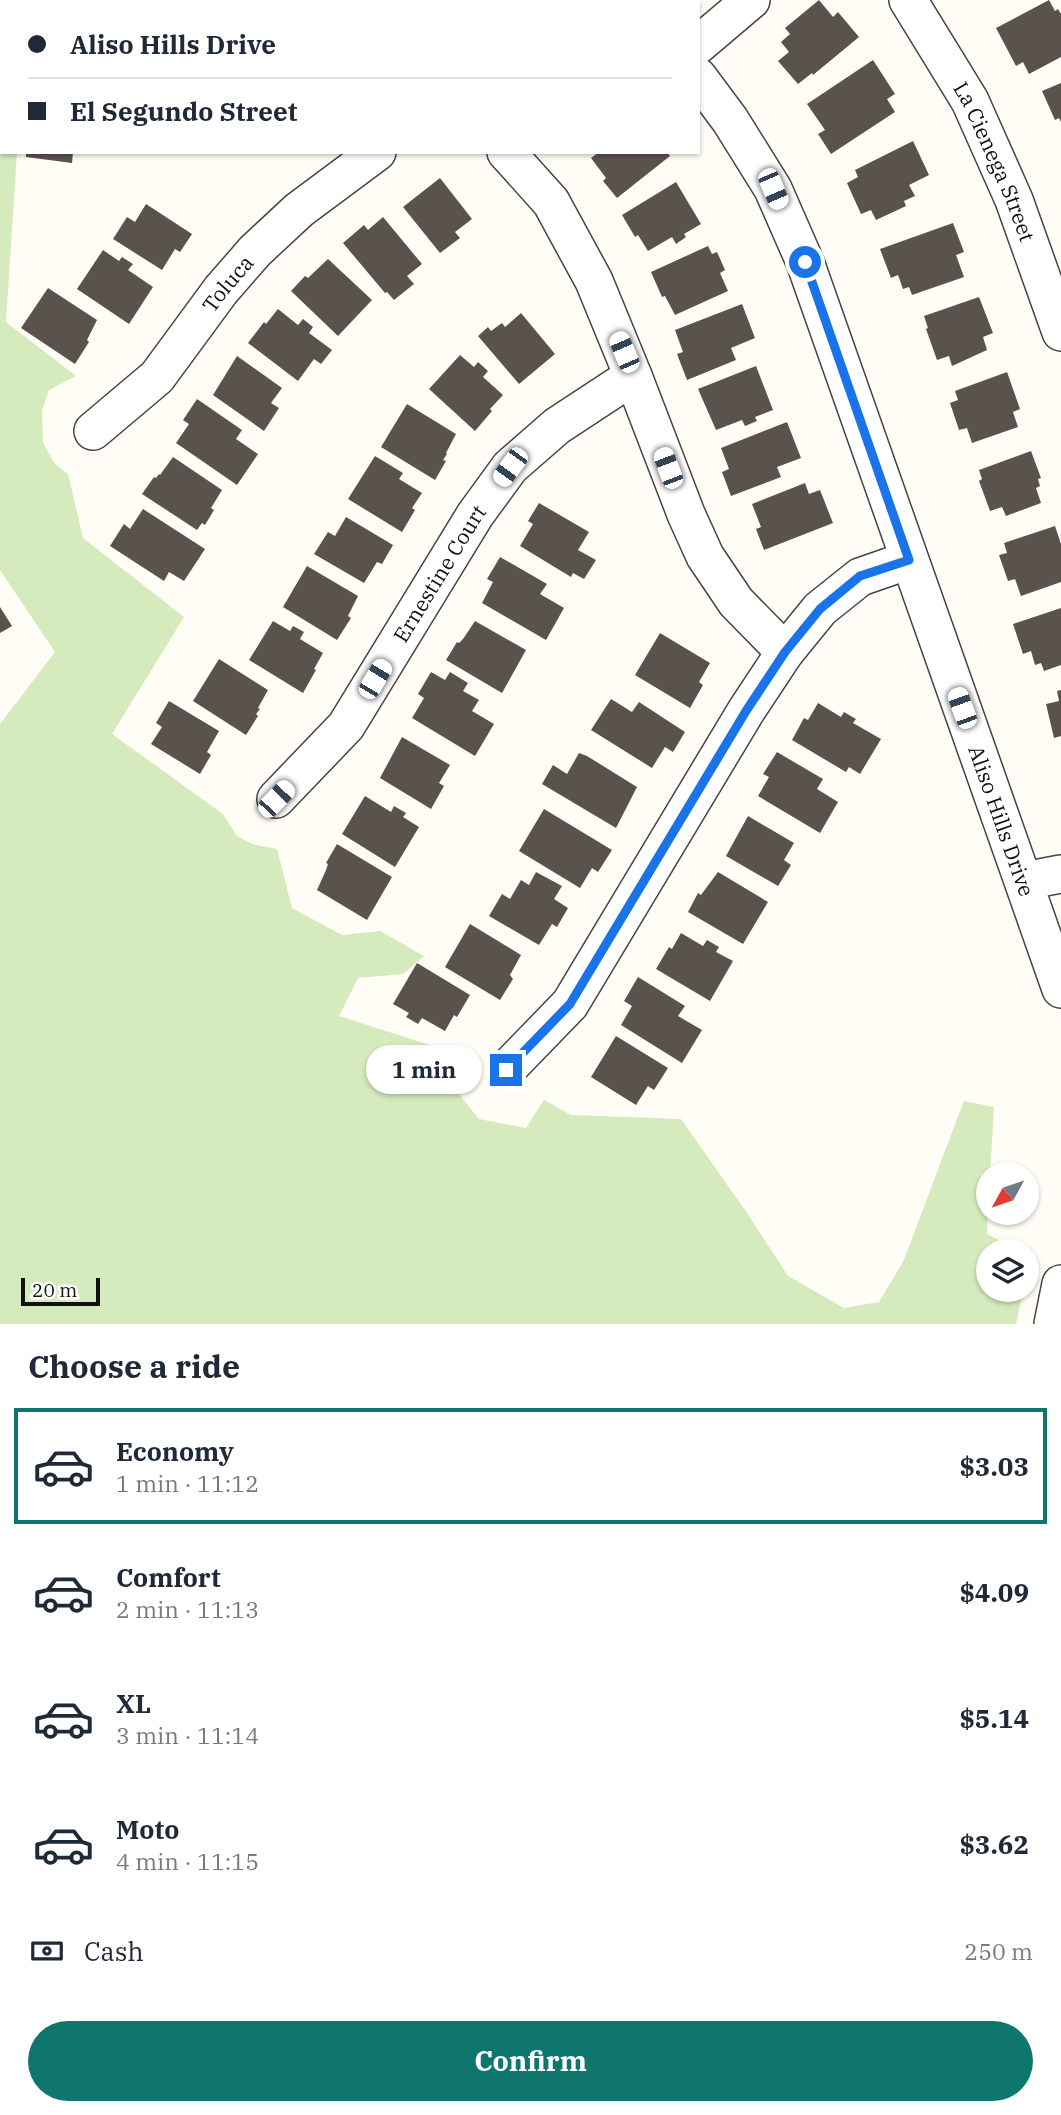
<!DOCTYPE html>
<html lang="en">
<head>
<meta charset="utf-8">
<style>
  :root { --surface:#fff; --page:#f2f2f3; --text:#1f2937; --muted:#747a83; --line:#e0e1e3; --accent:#0f766e }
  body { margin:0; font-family:"IBM Plex Serif",serif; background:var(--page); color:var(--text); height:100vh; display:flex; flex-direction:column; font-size:26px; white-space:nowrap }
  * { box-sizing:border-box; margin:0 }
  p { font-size:23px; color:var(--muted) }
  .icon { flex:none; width:38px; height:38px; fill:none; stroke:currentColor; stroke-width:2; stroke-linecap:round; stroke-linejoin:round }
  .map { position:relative; height:1324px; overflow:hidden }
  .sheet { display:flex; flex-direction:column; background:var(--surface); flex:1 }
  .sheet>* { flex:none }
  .hud { position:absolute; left:0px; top:0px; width:700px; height:154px; box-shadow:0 2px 5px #0004; display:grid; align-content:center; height:154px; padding:0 28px; background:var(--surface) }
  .needle { width:46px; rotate:230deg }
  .buttons { position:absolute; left:976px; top:1162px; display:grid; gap:14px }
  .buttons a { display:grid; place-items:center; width:63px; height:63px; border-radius:50%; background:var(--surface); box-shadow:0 2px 5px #0004; font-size:35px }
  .scale { position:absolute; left:21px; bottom:18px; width:79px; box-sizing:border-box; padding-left:7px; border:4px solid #111; border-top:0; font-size:19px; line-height:24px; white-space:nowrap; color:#111; -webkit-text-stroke:5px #fff; paint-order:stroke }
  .end { position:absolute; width:32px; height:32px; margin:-16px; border:9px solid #1a73e8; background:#fff; box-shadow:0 0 0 4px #fff }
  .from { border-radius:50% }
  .bubble { position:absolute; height:49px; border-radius:24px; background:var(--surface); box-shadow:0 2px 5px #0004; font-size:23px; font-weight:800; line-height:49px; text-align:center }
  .car { position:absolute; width:21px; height:42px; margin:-21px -10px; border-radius:9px; box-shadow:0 0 5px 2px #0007; background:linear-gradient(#fff 24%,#345 0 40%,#fff 0 76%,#345 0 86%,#fff 0) }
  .hud b { display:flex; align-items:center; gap:24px; height:66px; font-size:26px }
  .hud b+b { border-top:2px solid var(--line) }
  .hud i { width:18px; height:18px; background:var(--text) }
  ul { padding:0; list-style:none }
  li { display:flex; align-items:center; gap:21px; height:116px; margin:0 14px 10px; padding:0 14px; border:4px solid transparent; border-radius:0px }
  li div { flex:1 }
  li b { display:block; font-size:26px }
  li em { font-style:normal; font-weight:800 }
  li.on { border-color:var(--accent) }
  li>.icon { width:63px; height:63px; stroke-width:1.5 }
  h2 { padding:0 28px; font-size:32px; line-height:84px }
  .pay { display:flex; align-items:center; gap:18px; height:77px; padding:0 28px; font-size:26px }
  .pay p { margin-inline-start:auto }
  .action { display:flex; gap:14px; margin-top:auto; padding:14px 28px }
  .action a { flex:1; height:80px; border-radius:42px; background:var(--accent); color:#fff; font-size:28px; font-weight:800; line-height:80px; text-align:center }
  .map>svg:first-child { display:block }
  .green { fill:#d5ebbd }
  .building { fill:#5a524d }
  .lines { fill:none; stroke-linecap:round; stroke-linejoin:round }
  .minor-casing { stroke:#444; stroke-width:40 }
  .minor { stroke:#fff; stroke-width:37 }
  .route { stroke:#1a73e8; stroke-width:9 }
  .labels { text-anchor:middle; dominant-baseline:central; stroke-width:7; stroke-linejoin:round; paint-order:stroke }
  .street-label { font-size:21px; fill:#111; stroke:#fff }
</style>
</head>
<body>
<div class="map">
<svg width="1061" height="1324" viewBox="0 0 1061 1324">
  <rect width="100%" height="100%" fill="#fffdf5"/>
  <polygon class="green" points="0,0 16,0 16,2 2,2 2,152 17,152 6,322 76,376 49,390 42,411 43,442 54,463 68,474 83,538 184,617 112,734 223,814 237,836 252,844 277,849 292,908 342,935 380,931 424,956 403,974 358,978 339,1016 452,1052 453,1080 462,1098 479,1119 526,1128 544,1100 571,1115 681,1119 747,1213 788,1276 844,1308 879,1302 903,1262 964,1101 994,1107 990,1174 989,1174 987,1234 1020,1251 989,1251 989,1290 1023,1290 1016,1324 0,1324 0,724 55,652 0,570"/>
  <g class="building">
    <polygon points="819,0 833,17 838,12 859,37 813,75 812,73 798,84 778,61 789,52 781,42 790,34 785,28"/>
    <polygon points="1049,0 1055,11 1058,9 1061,14 1061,57 1029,74 1023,62 1016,66 996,28"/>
    <polygon points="873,60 895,94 887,99 895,112 831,154 818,134 825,130 807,104"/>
    <polygon points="1061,83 1061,122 1059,118 1055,120 1042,91"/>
    <polygon points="913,141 929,175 909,185 915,196 904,201 906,206 876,220 871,210 861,214 847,183 858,177 855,170"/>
    <polygon points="26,152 73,152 72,163 26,157"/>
    <polygon points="599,152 667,152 670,156 617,198 603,181 606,178 591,158"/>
    <polygon points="440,178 472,219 455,232 460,238 440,253 403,207"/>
    <polygon points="676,182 701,224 684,234 686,237 676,244 672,237 648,251 638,235 635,237 622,215"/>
    <polygon points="146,204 192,234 180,252 175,249 162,270 113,239 127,217 135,222"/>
    <polygon points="383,217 422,264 407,276 414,284 394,300 387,292 385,293 343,243 364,225 368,230"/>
    <polygon points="953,223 964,252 956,255 964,277 912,295 909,287 903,289 898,275 891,278 880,249"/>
    <polygon points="708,246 712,254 717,252 725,270 720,273 728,291 675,315 665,296 662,297 651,272"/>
    <polygon points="103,250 119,261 122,257 133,264 128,270 153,287 129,324 77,289"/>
    <polygon points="328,259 372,300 338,336 291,291 305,276 308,278"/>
    <polygon points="48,288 97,320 87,340 89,342 75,364 21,328"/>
    <polygon points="979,297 993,333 983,337 987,350 952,366 949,356 937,360 926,329 928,328 924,316"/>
    <polygon points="742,304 755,338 731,348 736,360 687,380 677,354 683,352 675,330"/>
    <polygon points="278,309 298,325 303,319 313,327 309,333 332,350 321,364 314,359 298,381 248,343 264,322 266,324"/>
    <polygon points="521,313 555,354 519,384 478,336 488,327 491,331 502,323 505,327"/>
    <polygon points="460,355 474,367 478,362 488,371 483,377 503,395 490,409 492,411 475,431 429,389"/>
    <polygon points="237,356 282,388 271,403 279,408 264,431 213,395"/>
    <polygon points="756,366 773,410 755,417 757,421 745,426 742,420 716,430 698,389"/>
    <polygon points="1007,372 1020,409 1013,412 1018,427 972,443 967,428 959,430 950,403 958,400 955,391"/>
    <polygon points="197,399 242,430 236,439 258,454 237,485 176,443 189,424 183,420"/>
    <polygon points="407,404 456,434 446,453 447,454 443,460 446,461 435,480 381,447"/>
    <polygon points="787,422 801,458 777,467 781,477 731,496 722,472 729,469 721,448"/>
    <polygon points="1031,451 1041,478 1038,479 1040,486 1036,488 1041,503 1006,516 1002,507 990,511 979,481 982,479 979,470"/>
    <polygon points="375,456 403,473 399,479 422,493 412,508 415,510 402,532 348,499"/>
    <polygon points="173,457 222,490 211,508 214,510 205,525 202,523 197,530 142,494 154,477 156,478 159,474 160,475"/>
    <polygon points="805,483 809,494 820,490 833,523 764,550 756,529 761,527 752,504"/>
    <polygon points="539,503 589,532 578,550 596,560 584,579 573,573 571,577 520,546 533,524 528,521"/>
    <polygon points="143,509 205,549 184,581 169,572 164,581 110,546 124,524 130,529"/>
    <polygon points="346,517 393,545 382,564 377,562 364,583 314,554 328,532 335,536"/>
    <polygon points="1055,526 1061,544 1061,582 1021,596 1015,579 1008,581 999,555 1007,553 1004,543"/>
    <polygon points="500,557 547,584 540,594 564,608 546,640 482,603 493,582 487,579"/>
    <polygon points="307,566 358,596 348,616 351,618 337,640 283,607"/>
    <polygon points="0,607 12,626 0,633"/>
    <polygon points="1061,608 1061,665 1044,671 1041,663 1035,665 1031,651 1023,654 1013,624"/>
    <polygon points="273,621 290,631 293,626 304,632 300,639 323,653 314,669 316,670 303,693 249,660"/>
    <polygon points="475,621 526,650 502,693 446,660 457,642 459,643 463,639"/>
    <polygon points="660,633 710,663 699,682 703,685 690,708 635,675"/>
    <polygon points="219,659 268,690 258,708 260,709 256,714 258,716 246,735 193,701"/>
    <polygon points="431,672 445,680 450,672 468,683 463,691 479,700 472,711 494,724 475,756 412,718 424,698 418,694"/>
    <polygon points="1061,690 1061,736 1054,738 1046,704 1059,701 1057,691"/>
    <polygon points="611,699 632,712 639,702 685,732 673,752 665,747 652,768 591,730"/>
    <polygon points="169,701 219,731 207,752 211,755 200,774 151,744 162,727 156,723"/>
    <polygon points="818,703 841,717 844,712 856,719 853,723 881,739 860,774 849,767 846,772 792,740 804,718 808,720"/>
    <polygon points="402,737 450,765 439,783 444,786 431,809 380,778"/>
    <polygon points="777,752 823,779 817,789 838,802 820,833 758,796 769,777 763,774"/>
    <polygon points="579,753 587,756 637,787 616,828 542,784 553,765 567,774"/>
    <polygon points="365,796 391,812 394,806 406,813 403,817 419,827 395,867 342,834"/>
    <polygon points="544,809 612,850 598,872 592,868 580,888 519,851"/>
    <polygon points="748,816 794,843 784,860 791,865 778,886 726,856"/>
    <polygon points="337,844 392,877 367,920 317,890 326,870 328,864 326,863"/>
    <polygon points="536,872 562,886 554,899 568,908 557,927 552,924 539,945 489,916 502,894 510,899 521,880 529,885"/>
    <polygon points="718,872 768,902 743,944 688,912 698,893 701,895"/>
    <polygon points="470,924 521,955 510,975 513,979 500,1000 445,967"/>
    <polygon points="681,933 703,946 707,940 719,947 716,952 733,961 710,1001 656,969 669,947 672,949"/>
    <polygon points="417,963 470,995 457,1017 454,1015 445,1031 422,1018 418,1024 406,1017 409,1013 393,1004"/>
    <polygon points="638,977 685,1006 678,1016 702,1030 682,1063 621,1025 632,1006 624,1001"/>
    <polygon points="616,1036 668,1068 654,1090 648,1086 636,1105 591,1077"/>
  </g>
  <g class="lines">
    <defs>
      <g id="minor">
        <polyline points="156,0 176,2"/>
        <polyline points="630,0 632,2"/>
        <path id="s1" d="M908,0l62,101 44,99 47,132"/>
        <polyline points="698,45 751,0"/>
        <path id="s2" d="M698,77l32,43 43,69 32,73 256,727"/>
        <polyline points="506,152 551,202 594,281 633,376 686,514 705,556 736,602 785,652"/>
        <path id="s3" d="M93,431l64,-54 64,-87 34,-39 44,-41 78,-58"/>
        <path id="s4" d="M276,799l70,-73 129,-211 35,-48 47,-41 76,-50"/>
        <polyline points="1024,881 1061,874"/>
        <polyline points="506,1070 570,1004 746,711 785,652 820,609 860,577 909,560"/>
        <polyline points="1053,1324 1061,1284"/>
      </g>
    </defs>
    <use href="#minor" class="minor-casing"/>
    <use href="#minor" class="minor"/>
  </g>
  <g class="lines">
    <polyline class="route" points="506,1070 570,1004 746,711 785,652 820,609 860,576 909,560 805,262"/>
  </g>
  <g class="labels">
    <g class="street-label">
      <text stroke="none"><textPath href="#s1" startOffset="184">La Cienega Street</textPath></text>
      <text stroke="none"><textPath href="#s3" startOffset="201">Toluca</textPath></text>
      <text stroke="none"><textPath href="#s4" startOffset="280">Ernestine Court</textPath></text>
      <text stroke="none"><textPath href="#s2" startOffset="807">Aliso Hills Drive</textPath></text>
    </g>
  </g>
</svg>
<div class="buttons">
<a><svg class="needle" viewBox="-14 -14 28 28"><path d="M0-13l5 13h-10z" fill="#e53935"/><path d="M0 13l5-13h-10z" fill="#747a83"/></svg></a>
<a><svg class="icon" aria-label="layers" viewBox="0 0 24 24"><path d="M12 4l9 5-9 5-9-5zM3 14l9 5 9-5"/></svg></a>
</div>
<div class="scale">20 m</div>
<i class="end from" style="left:805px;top:262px"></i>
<i class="end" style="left:506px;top:1070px"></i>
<div class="bubble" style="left:366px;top:1045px;width:116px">1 min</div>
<i class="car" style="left:773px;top:189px;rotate:157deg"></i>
<i class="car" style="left:624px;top:352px;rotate:337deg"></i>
<i class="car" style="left:510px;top:467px;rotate:216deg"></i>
<i class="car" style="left:668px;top:468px;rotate:339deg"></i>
<i class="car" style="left:375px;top:679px;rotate:31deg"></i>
<i class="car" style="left:962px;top:708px;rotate:340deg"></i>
<i class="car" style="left:276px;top:799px;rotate:44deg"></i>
<div class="hud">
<b><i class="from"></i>Aliso Hills Drive</b>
<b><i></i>El Segundo Street</b>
</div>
</div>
<section class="sheet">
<h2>Choose a ride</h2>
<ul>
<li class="on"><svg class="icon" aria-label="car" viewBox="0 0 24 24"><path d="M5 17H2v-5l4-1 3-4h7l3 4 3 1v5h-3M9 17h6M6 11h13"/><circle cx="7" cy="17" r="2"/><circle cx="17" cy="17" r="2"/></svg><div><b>Economy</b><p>1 min · 11:12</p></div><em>$3.03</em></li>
<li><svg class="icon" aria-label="car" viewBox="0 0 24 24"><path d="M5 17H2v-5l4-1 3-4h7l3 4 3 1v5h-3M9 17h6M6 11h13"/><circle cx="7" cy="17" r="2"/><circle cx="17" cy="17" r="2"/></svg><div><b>Comfort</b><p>2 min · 11:13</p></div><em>$4.09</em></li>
<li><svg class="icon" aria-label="car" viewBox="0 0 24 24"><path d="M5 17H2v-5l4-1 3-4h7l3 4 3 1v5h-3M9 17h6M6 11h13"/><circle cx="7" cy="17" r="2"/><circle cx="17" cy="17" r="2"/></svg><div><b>XL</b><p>3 min · 11:14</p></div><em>$5.14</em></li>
<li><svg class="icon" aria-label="car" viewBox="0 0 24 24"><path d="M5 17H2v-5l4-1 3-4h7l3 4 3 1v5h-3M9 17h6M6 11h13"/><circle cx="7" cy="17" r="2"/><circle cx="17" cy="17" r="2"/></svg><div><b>Moto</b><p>4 min · 11:15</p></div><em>$3.62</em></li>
</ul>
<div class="pay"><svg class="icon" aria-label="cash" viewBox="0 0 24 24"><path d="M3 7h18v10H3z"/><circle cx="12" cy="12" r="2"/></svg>Cash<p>250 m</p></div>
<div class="action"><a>Confirm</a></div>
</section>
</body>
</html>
